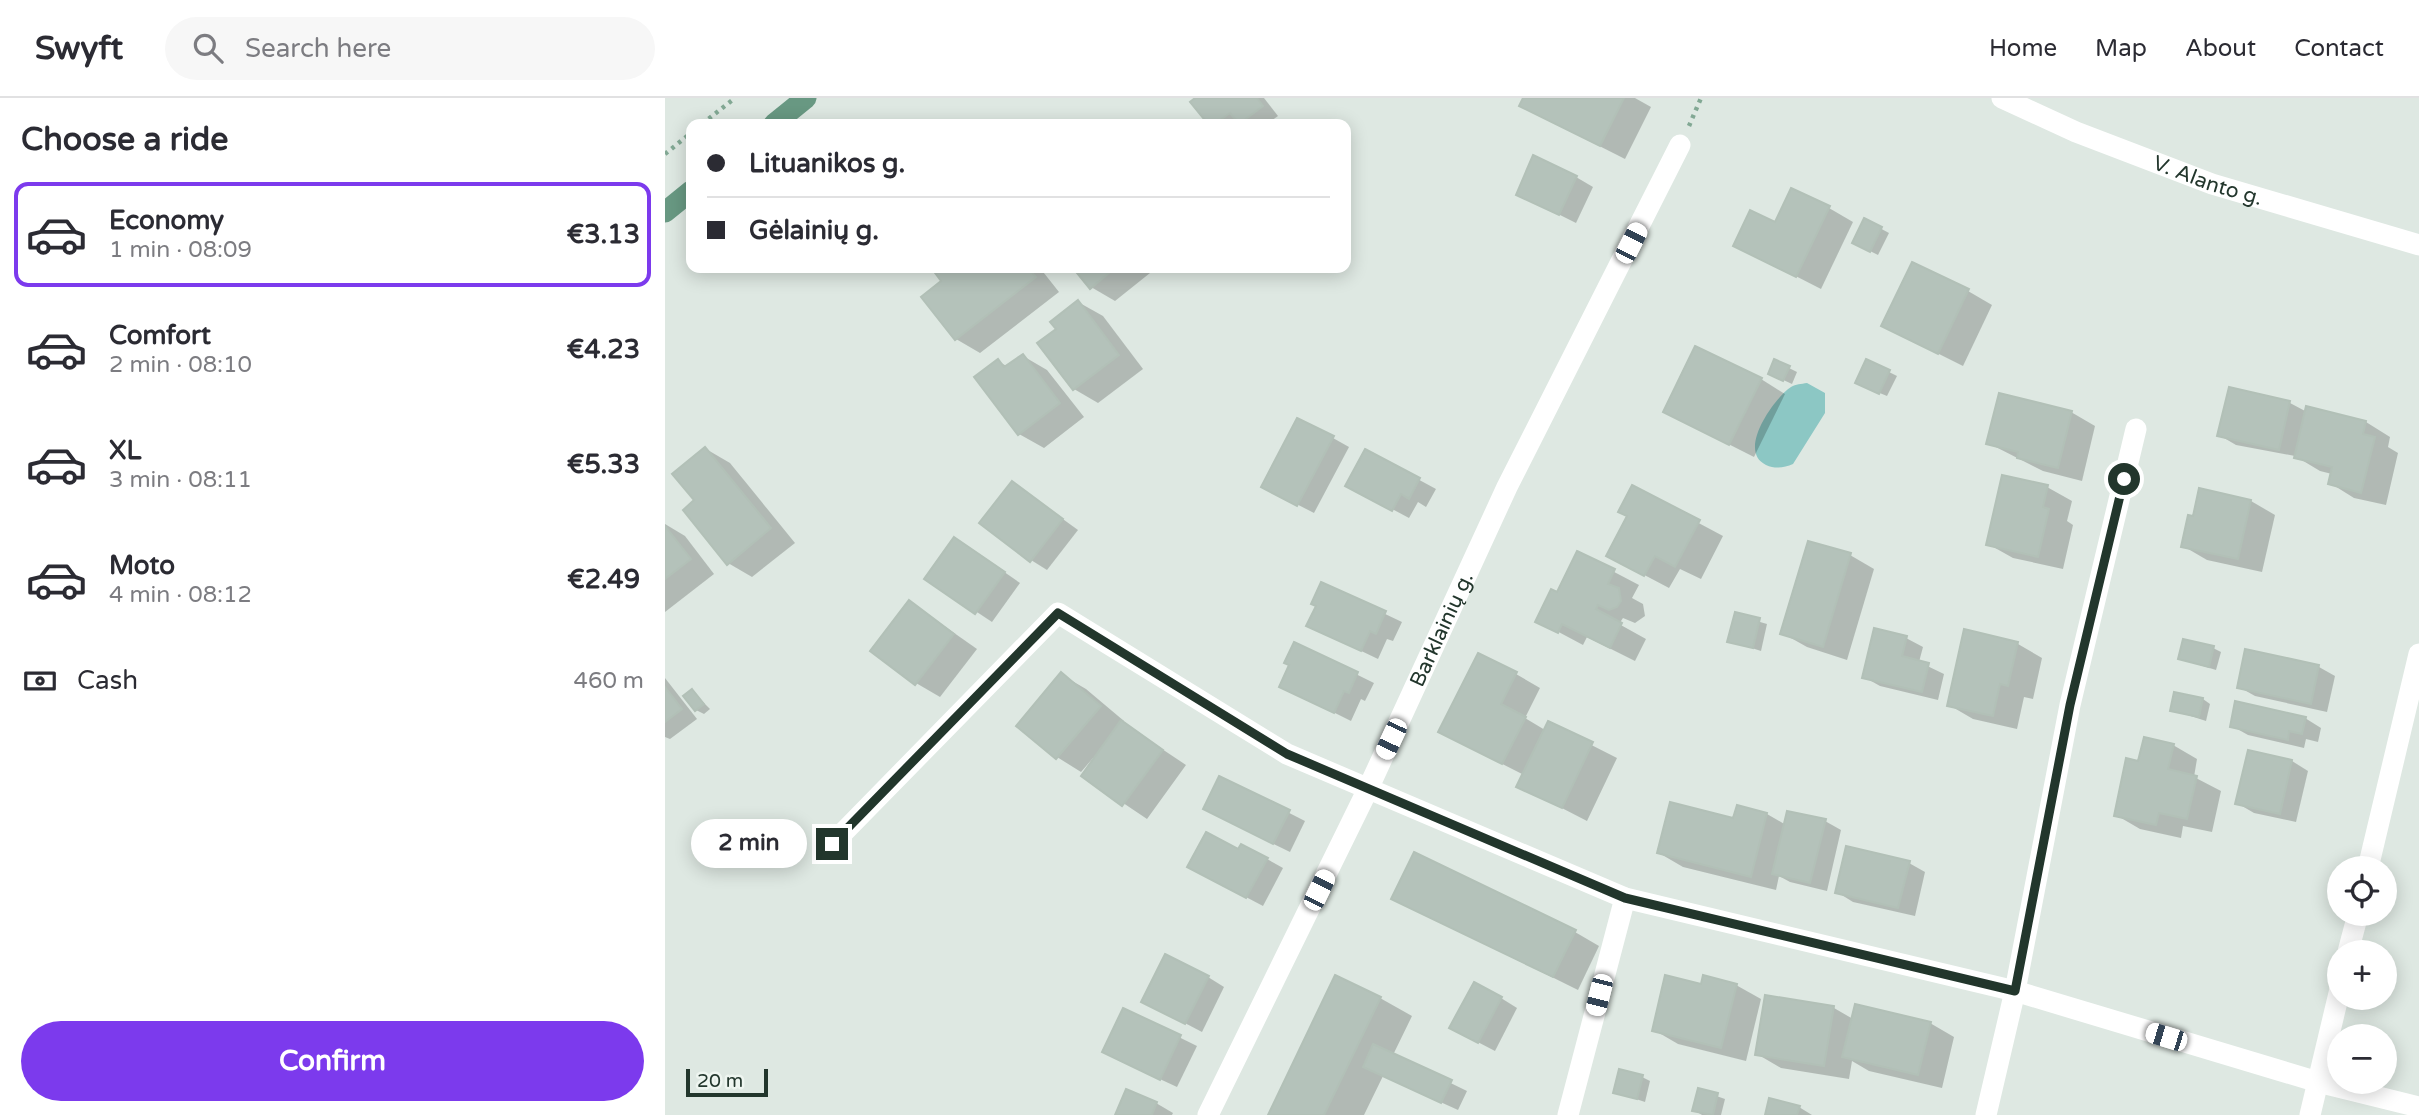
<!DOCTYPE html>
<html lang="en">
<head>
<meta charset="utf-8">
<style>
  :root { --surface:#fff; --page:#f7f7f7; --text:#2b2b33; --muted:#7c7c81; --line:#e1e1e2; --accent:#7c3aed }
  body { margin:0; font-family:"Varela Round",sans-serif; background:var(--page); color:var(--text); height:100vh; display:flex; flex-direction:column; font-size:26px; white-space:nowrap }
  * { box-sizing:border-box; margin:0 }
  p { font-size:23px; color:var(--muted) }
  .icon { flex:none; width:38px; height:38px; fill:none; stroke:currentColor; stroke-width:2; stroke-linecap:round; stroke-linejoin:round }
  .map { position:relative; flex:1; overflow:hidden }
  .sheet { display:flex; flex-direction:column; background:var(--surface); width:665px }
  .sheet>* { flex:none }
  .guide { position:absolute; left:21px; top:21px; width:665px; height:154px; border-radius:14px; box-shadow:0 4px 18px #0003; display:grid; align-content:center; height:154px; padding:0 21px; background:var(--surface) }
  .tools { position:absolute; left:1662px; top:758px; display:grid; gap:14px }
  .tools a { display:grid; place-items:center; width:70px; height:70px; border-radius:50%; background:var(--surface); box-shadow:0 4px 18px #0003; font-size:35px }
  .scale { position:absolute; left:21px; bottom:18px; width:82px; box-sizing:border-box; padding-left:7px; border:4px solid #22362c; border-top:0; font-size:19px; line-height:24px; white-space:nowrap; color:#22362c; -webkit-text-stroke:5px #eef5f0; paint-order:stroke }
  .end { position:absolute; width:32px; height:32px; margin:-16px; border:9px solid #22362c; background:#fff; box-shadow:0 0 0 4px #fff }
  .from { border-radius:50% }
  .bubble { position:absolute; height:49px; border-radius:24px; background:var(--surface); box-shadow:0 4px 18px #0003; font-size:23px; font-weight:700; line-height:49px; text-align:center }
  .car { position:absolute; width:21px; height:42px; margin:-21px -10px; border-radius:9px; box-shadow:0 0 5px 2px #0007; background:linear-gradient(#fff 24%,#345 0 40%,#fff 0 76%,#345 0 86%,#fff 0) }
  .guide b { display:flex; align-items:center; gap:24px; height:66px; font-size:26px }
  .guide b+b { border-top:2px solid var(--line) }
  .guide i { width:18px; height:18px; background:var(--text) }
  ul { padding:0; list-style:none }
  li { display:flex; align-items:center; gap:21px; height:105px; margin:0 14px 10px; padding:0 7px; border:4px solid transparent; border-radius:14px }
  li div { flex:1 }
  li b { display:block; font-size:26px }
  li em { font-style:normal; font-weight:700 }
  li.selected { border-color:var(--accent) }
  li>.icon { width:63px; height:63px; stroke-width:1.5 }
  h2 { padding:0 21px; font-size:32px; line-height:84px }
  .pay { display:flex; align-items:center; gap:18px; height:77px; padding:0 21px; font-size:26px }
  .pay p { margin-inline-start:auto }
  .action { display:flex; gap:14px; margin-top:auto; padding:14px 21px }
  .action a { flex:1; height:80px; border-radius:42px; background:var(--accent); color:#fff; font-size:28px; font-weight:700; line-height:80px; text-align:center }
  header { display:flex; align-items:center; gap:42px; box-sizing:border-box; height:98px; padding:0 35px; background:var(--surface); border-bottom:2px solid var(--line) }
  header strong { font-size:33px }
  nav { display:flex; gap:38px; margin-inline-start:auto; font-size:24px }
  .search { width:490px; height:63px; background:var(--page); display:flex; align-items:center; gap:18px; box-sizing:border-box; padding:0 24px; border-radius:38px; color:var(--muted); font-size:26px }
  main { display:flex; flex:1; min-height:0 }
  .map>svg:first-child { display:block }
  .water { fill:#8cc7c4 }
  .shadow { fill:#0003 }
  .building { fill:#b4c2ba; stroke:#b2c0b7; stroke-width:2 }
  .lines { fill:none; stroke-linecap:round; stroke-linejoin:round }
  .path { stroke:#82a894; stroke-width:4.5; stroke-dasharray:3.5 5; stroke-linecap:butt }
  .minor { stroke:#fff; stroke-width:21 }
  .secondary { stroke:#fff; stroke-width:21 }
  .primary { stroke:#689882; stroke-width:21 }
  .route { stroke:#22362c; stroke-width:9 }
  .labels { text-anchor:middle; dominant-baseline:central; stroke-width:5; stroke-linejoin:round; paint-order:stroke }
  .street-label { font-size:21px; fill:#22362c; stroke:#eef5f0 }
</style>
</head>
<body>
<header>
<strong>Swyft</strong>
<div class="search"><svg class="icon" aria-label="search" viewBox="0 0 24 24"><circle cx="10" cy="10" r="6"/><path d="M15 15l6 6"/></svg>Search here</div>
<nav><a>Home</a><a>Map</a><a>About</a><a>Contact</a></nav>
</header>
<main>
<section class="sheet">
<h2>Choose a ride</h2>
<ul>
<li class="selected"><svg class="icon" aria-label="car" viewBox="0 0 24 24"><path d="M5 17H2v-5l4-1 3-4h7l3 4 3 1v5h-3M9 17h6M6 11h13"/><circle cx="7" cy="17" r="2"/><circle cx="17" cy="17" r="2"/></svg><div><b>Economy</b><p>1 min · 08:09</p></div><em>€3.13</em></li>
<li><svg class="icon" aria-label="car" viewBox="0 0 24 24"><path d="M5 17H2v-5l4-1 3-4h7l3 4 3 1v5h-3M9 17h6M6 11h13"/><circle cx="7" cy="17" r="2"/><circle cx="17" cy="17" r="2"/></svg><div><b>Comfort</b><p>2 min · 08:10</p></div><em>€4.23</em></li>
<li><svg class="icon" aria-label="car" viewBox="0 0 24 24"><path d="M5 17H2v-5l4-1 3-4h7l3 4 3 1v5h-3M9 17h6M6 11h13"/><circle cx="7" cy="17" r="2"/><circle cx="17" cy="17" r="2"/></svg><div><b>XL</b><p>3 min · 08:11</p></div><em>€5.33</em></li>
<li><svg class="icon" aria-label="car" viewBox="0 0 24 24"><path d="M5 17H2v-5l4-1 3-4h7l3 4 3 1v5h-3M9 17h6M6 11h13"/><circle cx="7" cy="17" r="2"/><circle cx="17" cy="17" r="2"/></svg><div><b>Moto</b><p>4 min · 08:12</p></div><em>€2.49</em></li>
</ul>
<div class="pay"><svg class="icon" aria-label="cash" viewBox="0 0 24 24"><path d="M3 7h18v10H3z"/><circle cx="12" cy="12" r="2"/></svg>Cash<p>460 m</p></div>
<div class="action"><a>Confirm</a></div>
</section>
<div class="map">
<svg width="1754" height="1017" viewBox="0 0 1754 1017">
  <rect width="100%" height="100%" fill="#dee8e2"/>
  <path class="water" d="M1142,285l18,10v20l-32,51c-9,4 -18,5 -27,1 -30,-14 9,-68 25,-78 5,-3 10,-3 16,-4z"/>
  <g class="shadow">
    <polygon points="533,0 599,0 613,18 602,26 545,26 527,4"/>
    <polygon points="860,0 970,0 986,9 960,61 881,21"/>
    <polygon points="911,79 928,89 911,125 853,96"/>
    <polygon points="1164,110 1188,124 1156,191 1070,147 1111,126"/>
    <polygon points="1200,122 1224,135 1213,157 1197,149"/>
    <polygon points="273,170 375,170 394,194 315,255 291,241 279,183 270,172"/>
    <polygon points="410,170 489,170 490,171 450,203 426,189"/>
    <polygon points="1303,193 1327,207 1298,268 1218,228"/>
    <polygon points="413,204 438,218 478,271 433,305 409,291"/>
    <polygon points="358,258 382,272 419,319 379,350 354,336 333,263 343,269"/>
    <polygon points="1110,263 1132,274 1127,286 1112,279"/>
    <polygon points="1202,263 1232,278 1222,298 1200,289"/>
    <polygon points="1096,281 1120,296 1089,359 1000,314"/>
    <polygon points="1625,305 1642,314 1643,311 1701,324 1725,339 1723,349 1733,355 1721,407 1689,400 1665,385 1667,376 1655,373 1630,358 1571,347 1554,337"/>
    <polygon points="1406,314 1430,328 1417,383 1378,373 1323,345"/>
    <polygon points="668,340 684,349 649,415 614,397"/>
    <polygon points="41,351 65,365 130,445 87,479 63,465 32,403"/>
    <polygon points="701,353 771,391 761,409 753,404 744,420 699,396"/>
    <polygon points="348,385 413,432 382,472 366,462"/>
    <polygon points="1382,389 1407,403 1402,423 1408,427 1398,471 1348,460 1323,446"/>
    <polygon points="968,390 1058,438 1036,481 1015,471 1004,490 968,471 964,418"/>
    <polygon points="1586,403 1610,417 1597,474 1542,462 1518,448 1529,420"/>
    <polygon points="0,426 20,438 49,476 0,514"/>
    <polygon points="306,451 355,485 327,524 262,481"/>
    <polygon points="913,455 974,487 967,500 978,506 980,518 970,525 958,520 954,526 981,541 970,563 922,539 918,547 873,523 892,497"/>
    <polygon points="1185,457 1209,471 1182,562 1142,549 1117,535"/>
    <polygon points="657,486 737,524 728,543 722,541 713,561 644,528 653,507"/>
    <polygon points="245,504 312,551 275,599 251,585"/>
    <polygon points="1071,517 1102,526 1096,553 1065,543"/>
    <polygon points="1241,540 1258,549 1254,564 1279,576 1273,602 1215,588 1199,579"/>
    <polygon points="630,546 709,585 700,603 696,601 686,623 616,588 626,567"/>
    <polygon points="1353,546 1377,560 1368,601 1359,599 1352,631 1308,621 1284,607"/>
    <polygon points="1548,550 1556,554 1551,572 1515,561"/>
    <polygon points="1581,553 1654,569 1670,578 1662,614 1590,598 1574,589"/>
    <polygon points="851,576 875,590 860,620 880,632 883,625 952,660 922,723 854,688 859,677 800,647"/>
    <polygon points="397,577 421,591 459,623 458,625 521,667 482,721 418,678 430,662 428,660 416,674 392,659"/>
    <polygon points="0,580 32,621 5,641 0,639"/>
    <polygon points="27,593 45,611 39,616 31,612"/>
    <polygon points="1538,601 1545,606 1541,623 1507,612"/>
    <polygon points="1640,620 1656,630 1653,644 1641,641 1639,650 1583,637 1567,628"/>
    <polygon points="1508,647 1532,661 1529,679 1556,693 1547,734 1518,728 1516,740 1475,731 1451,717 1475,665"/>
    <polygon points="1584,654 1627,663 1643,673 1631,724 1589,715 1572,705"/>
    <polygon points="555,680 640,723 625,754 556,720"/>
    <polygon points="1102,716 1121,727 1160,723 1176,732 1162,793 1125,784 1114,778 1111,792 1018,769 994,755 1070,722"/>
    <polygon points="574,754 602,761 618,770 598,808 541,778"/>
    <polygon points="1244,765 1260,774 1250,818 1188,804 1172,794"/>
    <polygon points="728,800 910,834 934,848 913,892"/>
    <polygon points="543,879 559,889 537,934 495,912"/>
    <polygon points="1071,887 1096,901 1081,963 1013,946 989,932"/>
    <polygon points="715,900 747,918 728,957 802,993 793,1012 718,978 699,1017 605,1017"/>
    <polygon points="836,900 852,910 830,953 803,939"/>
    <polygon points="1169,910 1188,921 1265,925 1289,939 1277,990 1204,973 1187,963 1184,981 1116,970 1092,956"/>
    <polygon points="459,912 532,948 512,989 456,963"/>
    <polygon points="977,979 985,983 980,1004 950,994"/>
    <polygon points="1034,992 1060,1001 1056,1017 1037,1017 1029,1012"/>
    <polygon points="491,1005 508,1015 507,1017 452,1017"/>
    <polygon points="1134,1009 1147,1017 1102,1017"/>
  </g>
  <g class="building">
    <polygon points="530,0 592,0 598,8 574,26 565,15 550,26 543,26 525,4"/>
    <polygon points="858,0 959,0 935,48 854,8"/>
    <polygon points="868,57 912,78 894,117 851,97"/>
    <polygon points="1126,90 1165,108 1131,179 1068,148 1085,112 1110,124"/>
    <polygon points="1199,120 1217,129 1205,154 1187,145"/>
    <polygon points="1247,164 1304,191 1273,256 1216,228"/>
    <polygon points="270,170 363,170 371,179 290,242 256,199 276,183 268,172"/>
    <polygon points="408,170 450,170 425,191"/>
    <polygon points="413,202 454,257 408,292 372,245 391,231 385,224"/>
    <polygon points="1030,248 1097,280 1064,347 998,314"/>
    <polygon points="358,256 395,305 353,337 309,279 333,261 339,269"/>
    <polygon points="1109,261 1125,268 1118,283 1103,276"/>
    <polygon points="1201,261 1225,272 1214,296 1190,285"/>
    <polygon points="1564,289 1625,303 1614,352 1552,338"/>
    <polygon points="1334,295 1407,313 1393,370 1352,360 1353,354 1321,346"/>
    <polygon points="1641,308 1701,323 1698,336 1710,339 1696,395 1663,386 1667,369 1629,360"/>
    <polygon points="632,320 669,338 632,408 596,389"/>
    <polygon points="40,349 106,430 62,467 18,412 29,402 7,376"/>
    <polygon points="700,351 755,380 744,401 736,396 727,413 680,388"/>
    <polygon points="1337,377 1383,387 1378,409 1384,411 1373,459 1321,447"/>
    <polygon points="347,383 398,421 365,464 314,425"/>
    <polygon points="967,387 1035,422 1010,469 990,458 979,478 941,458 962,418 953,414"/>
    <polygon points="1534,390 1586,402 1573,461 1516,449 1523,417 1528,418"/>
    <polygon points="0,428 26,461 0,481"/>
    <polygon points="289,439 340,474 310,516 259,481"/>
    <polygon points="1143,443 1186,455 1158,549 1115,536"/>
    <polygon points="912,453 950,471 943,486 954,490 956,503 952,509 944,512 933,507 931,511 957,525 945,550 897,526 893,535 870,524 886,491 892,494"/>
    <polygon points="656,484 721,513 711,536 705,533 696,553 641,528 651,508 646,506"/>
    <polygon points="244,502 289,536 250,587 205,553"/>
    <polygon points="1070,514 1095,520 1088,550 1062,544"/>
    <polygon points="1209,530 1242,538 1237,558 1264,565 1257,594 1197,580"/>
    <polygon points="1299,531 1353,544 1343,588 1335,586 1328,618 1282,608"/>
    <polygon points="1518,541 1549,548 1544,569 1513,561"/>
    <polygon points="629,544 693,574 684,595 679,593 669,615 614,589 624,567 619,565"/>
    <polygon points="1580,551 1654,567 1646,606 1572,590"/>
    <polygon points="813,555 852,574 836,606 861,619 837,666 773,634"/>
    <polygon points="396,574 436,608 391,661 351,628"/>
    <polygon points="0,589 17,611 0,624"/>
    <polygon points="27,591 39,606 30,613 18,598"/>
    <polygon points="1509,594 1538,600 1534,619 1505,613"/>
    <polygon points="1570,603 1641,619 1637,636 1624,633 1623,642 1565,629"/>
    <polygon points="456,622 498,652 457,708 416,678"/>
    <polygon points="883,623 928,644 897,710 851,689"/>
    <polygon points="1479,639 1509,646 1503,671 1532,678 1522,721 1494,715 1491,727 1449,718 1461,660 1473,663"/>
    <polygon points="1583,652 1627,662 1615,716 1570,706"/>
    <polygon points="554,678 625,712 608,746 538,711"/>
    <polygon points="1005,704 1068,720 1072,707 1102,715 1086,779 992,755"/>
    <polygon points="1122,713 1161,721 1145,785 1107,776"/>
    <polygon points="541,734 573,751 576,746 603,760 581,800 522,769"/>
    <polygon points="1181,748 1245,763 1233,810 1170,795"/>
    <polygon points="749,754 911,832 888,879 726,801"/>
    <polygon points="500,856 544,878 520,926 476,904"/>
    <polygon points="670,877 716,899 659,1017 603,1017"/>
    <polygon points="1000,877 1036,886 1038,877 1072,886 1056,950 987,933"/>
    <polygon points="809,884 837,899 813,945 784,930"/>
    <polygon points="1100,897 1169,908 1159,968 1090,957"/>
    <polygon points="1190,906 1266,924 1253,977 1177,959"/>
    <polygon points="458,910 516,937 495,982 437,954"/>
    <polygon points="708,946 787,982 776,1005 698,969"/>
    <polygon points="954,971 978,977 972,1001 948,995"/>
    <polygon points="1033,990 1053,995 1048,1017 1027,1013"/>
    <polygon points="461,991 492,1004 487,1017 450,1017"/>
    <polygon points="1104,1000 1135,1008 1132,1017 1100,1017"/>
  </g>
  <g class="lines">
    <g class="path">
      <polyline points="37,26 70,0"/>
      <polyline points="1024,28 1036,0"/>
      <polyline points="0,56 26,35"/>
    </g>
    <g class="minor">
      <polyline points="167,746 393,515 622,656 960,800 1350,893 1653,984 1754,1009"/>
      <polyline points="1703,770 1754,556"/>
      <polyline points="1683,854 1693,816"/>
      <path id="s1" d="M543,1017l160,-326 139,-302 173,-342"/>
      <polyline points="903,1017 960,800"/>
      <polyline points="1321,1017 1350,893 1405,607 1471,331"/>
      <polyline points="1645,1017 1675,891"/>
    </g>
    <path class="secondary" id="s2" d="M1337,0l74,34 136,52 207,61"/>
    <g class="primary">
      <polyline points="109,26 141,0"/>
      <polyline points="0,114 26,93"/>
    </g>
  </g>
  <g class="lines">
    <polyline class="route" points="167,746 393,515 622,656 960,800 1350,893 1405,607 1459,381"/>
  </g>
  <g class="labels">
    <g class="street-label">
      <text stroke="none"><textPath href="#s2" startOffset="222">V. Alanto g.</textPath></text>
      <text stroke="none"><textPath href="#s1" startOffset="539">Barklainių g.</textPath></text>
    </g>
  </g>
</svg>
<div class="tools">
<a><svg class="icon" aria-label="locate" viewBox="0 0 24 24"><circle cx="12" cy="12" r="6"/><path d="M12 2v4M12 18v4M2 12h4M18 12h4"/></svg></a>
<a>+</a>
<a>−</a>
</div>
<div class="scale">20 m</div>
<i class="end from" style="left:1459px;top:381px"></i>
<i class="end" style="left:167px;top:746px"></i>
<div class="bubble" style="left:26px;top:721px;width:116px">2 min</div>
<i class="car" style="left:966px;top:145px;rotate:27deg"></i>
<i class="car" style="left:726px;top:641px;rotate:205deg"></i>
<i class="car" style="left:654px;top:792px;rotate:26deg"></i>
<i class="car" style="left:934px;top:897px;rotate:194deg"></i>
<i class="car" style="left:1501px;top:939px;rotate:287deg"></i>
<div class="guide">
<b><i class="from"></i>Lituanikos g.</b>
<b><i></i>Gėlainių g.</b>
</div>
</div>
</main>
</body>
</html>
